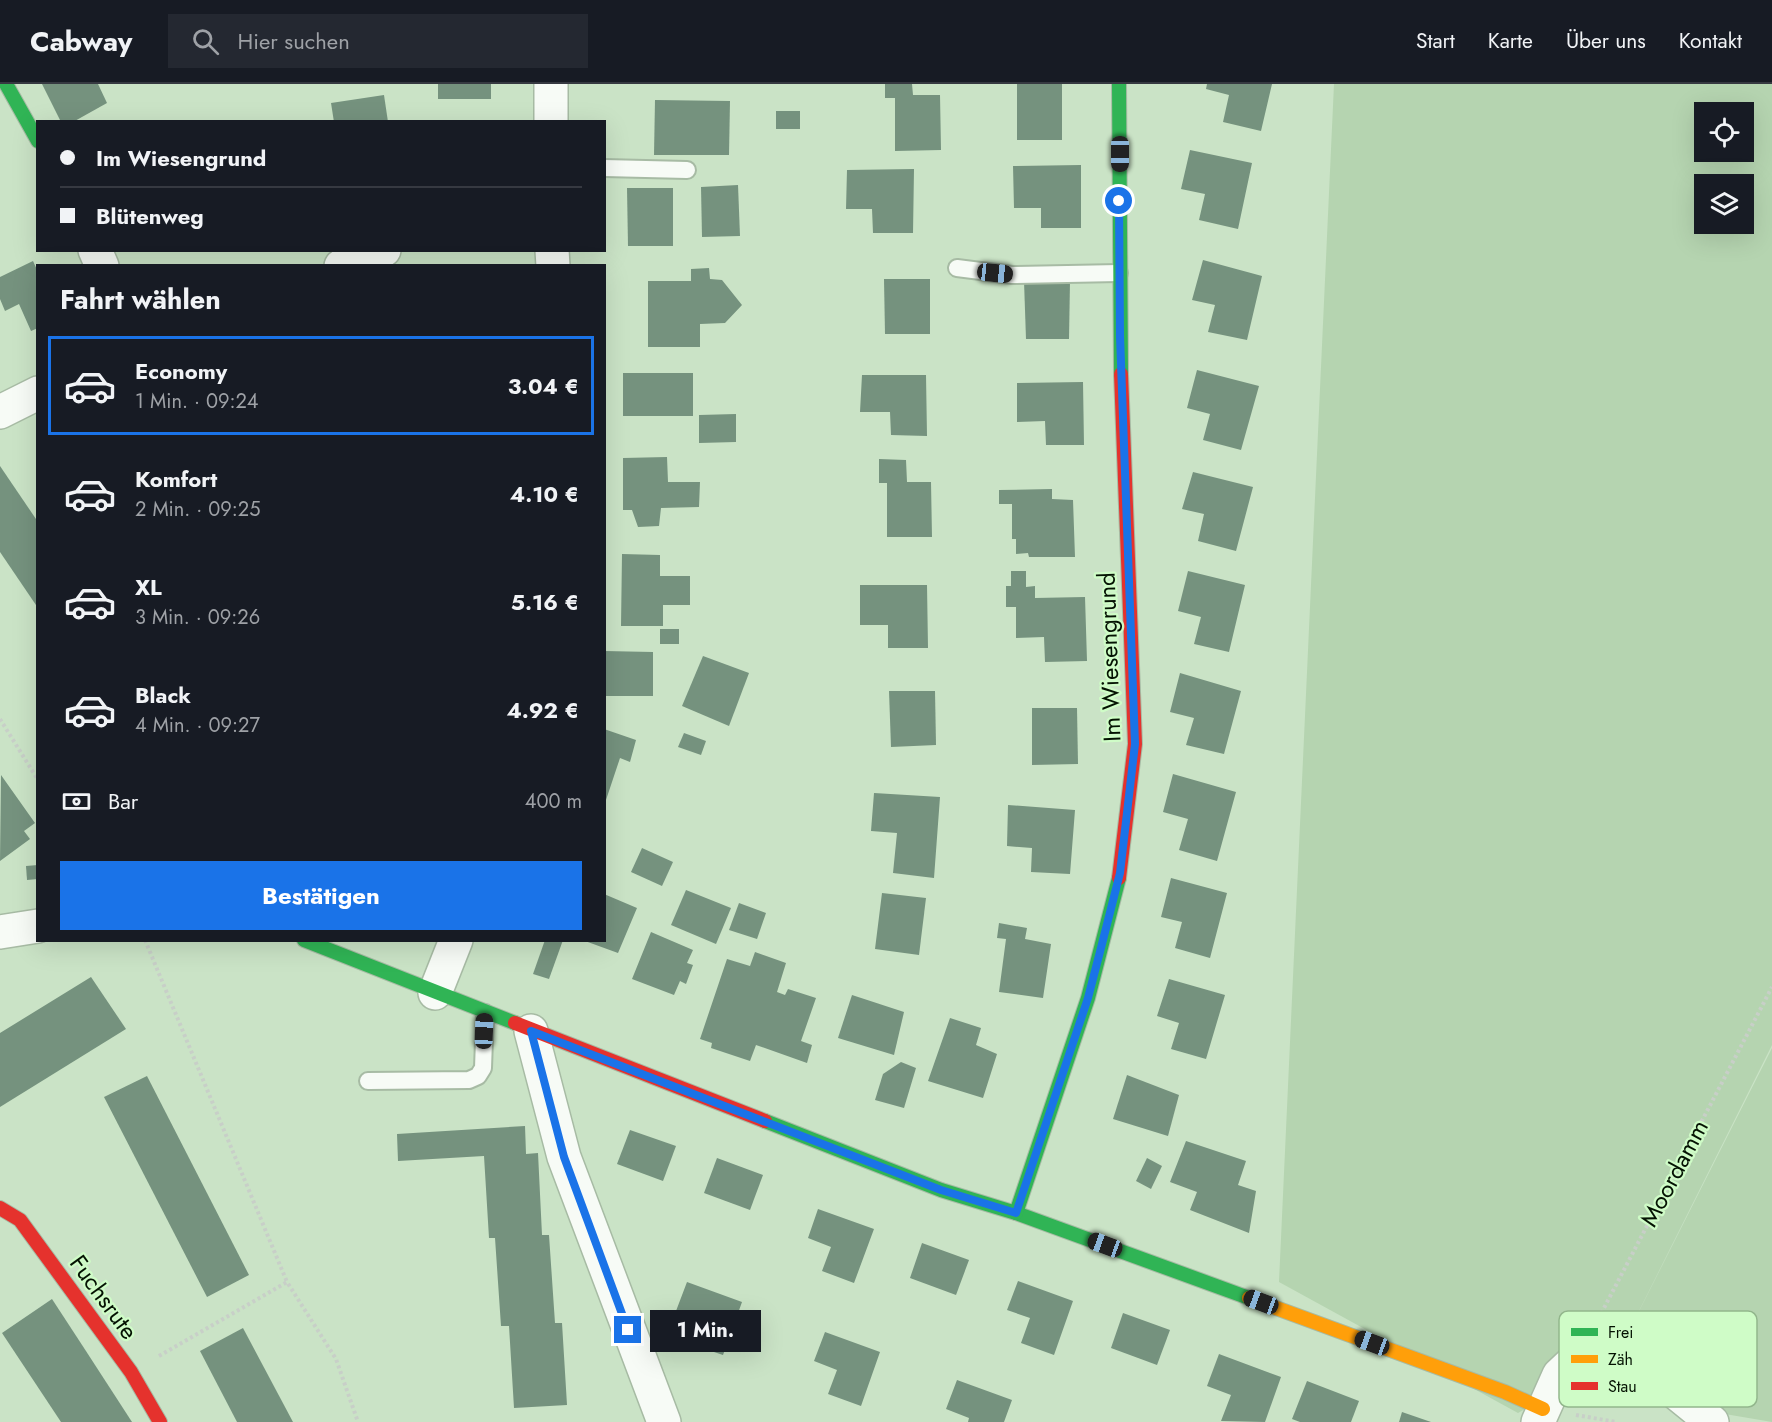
<!DOCTYPE html>
<html lang="de">
<head>
<meta charset="utf-8">
<style>
  :root { --surface:#171b24; --page:#242831; --text:#f1f3f6; --muted:#9ea1a6; --line:#363941; --accent:#1a73e8 }
  body { margin:0; font-family:Jost,sans-serif; background:var(--page); color:var(--text); height:100vh; display:flex; flex-direction:column; font-size:22px; white-space:nowrap }
  * { box-sizing:border-box; margin:0 }
  p { font-size:20px; color:var(--muted) }
  .icon { flex:none; width:33px; height:33px; fill:none; stroke:currentColor; stroke-width:2; stroke-linecap:round; stroke-linejoin:round }
  .map { position:relative; flex:1; overflow:hidden }
  .side { position:absolute; left:36px; top:180px; width:570px; height:678px; display:flex; flex-direction:column; background:var(--surface); border-radius:0px; box-shadow:0 6px 24px #0002 }
  .side>* { flex:none }
  .hud { position:absolute; left:36px; top:36px; width:570px; height:132px; border-radius:0px; box-shadow:0 6px 24px #0002; display:grid; align-content:center; height:132px; padding:0 24px; background:var(--surface) }
  .buttons { position:absolute; left:1694px; top:18px; display:grid; gap:12px }
  .buttons a { display:grid; place-items:center; width:60px; height:60px; border-radius:0px; background:var(--surface); box-shadow:0 6px 24px #0002; font-size:30px }
  .end { position:absolute; width:27px; height:27px; margin:-14px; border:8px solid #1a73e8; background:#fff; box-shadow:0 0 0 3px #fff }
  .from { border-radius:50% }
  .bubble { position:absolute; height:42px; border-radius:0px; background:var(--surface); box-shadow:0 6px 24px #0002; font-size:20px; font-weight:700; line-height:42px; text-align:center }
  .car { position:absolute; width:18px; height:36px; margin:-18px -9px; border-radius:8px; box-shadow:0 0 4px 2px #0007; background:linear-gradient(#222 24%,#8ab4d8 0 40%,#222 0 76%,#8ab4d8 0 86%,#222 0) }
  .hud b { display:flex; align-items:center; gap:21px; height:57px; font-size:22px }
  .hud b+b { border-top:2px solid var(--line) }
  .hud i { width:15px; height:15px; background:var(--text) }
  ul { padding:0; list-style:none }
  li { display:flex; align-items:center; gap:18px; height:99px; margin:0 12px 9px; padding:0 12px; border:3px solid transparent; border-radius:0px }
  li div { flex:1 }
  li b { display:block; font-size:22px }
  li em { font-style:normal; font-weight:700 }
  li.selected { border-color:var(--accent) }
  li>.icon { width:54px; height:54px; stroke-width:1.5 }
  h2 { padding:0 24px; font-size:27px; line-height:72px }
  .pay { display:flex; align-items:center; gap:15px; height:66px; padding:0 24px; font-size:22px }
  .pay p { margin-inline-start:auto }
  .cta { display:flex; gap:12px; margin-top:auto; padding:12px 24px }
  .cta a { flex:1; height:69px; border-radius:0px; background:var(--accent); color:#fff; font-size:24px; font-weight:700; line-height:69px; text-align:center }
  header { display:flex; align-items:center; gap:36px; box-sizing:border-box; height:84px; padding:0 30px; background:var(--surface); border-bottom:2px solid var(--line) }
  header strong { font-size:28px }
  nav { display:flex; gap:33px; margin-inline-start:auto; font-size:21px }
  .search { width:420px; height:54px; background:var(--page); display:flex; align-items:center; gap:15px; box-sizing:border-box; padding:0 21px; border-radius:0px; color:var(--muted); font-size:22px }
  .map>svg:first-child { display:block }
  .green { fill:#b5d4b0; fill-rule:evenodd }
  .building { fill:#75927e }
  .lines { fill:none; stroke-linecap:round; stroke-linejoin:round }
  .lane-casing { stroke:#a7bba4; stroke-width:20 }
  .street-casing { stroke:#a7bba4; stroke-width:36 }
  .fast-casing { stroke:#a7bba4; stroke-width:16 }
  .slow-casing { stroke:#a7bba4; stroke-width:16 }
  .jam-casing { stroke:#a7bba4; stroke-width:16 }
  .path { stroke:#c8cfc8; stroke-width:4; stroke-dasharray:3 3; stroke-linecap:butt }
  .lane { stroke:#f7fbf6; stroke-width:16 }
  .street { stroke:#f7fbf6; stroke-width:33 }
  .fast { stroke:#30b455; stroke-width:14 }
  .slow { stroke:#ff9f0a; stroke-width:14 }
  .jam { stroke:#e5322d; stroke-width:14 }
  .route { stroke:#1a73e8; stroke-width:8 }
  .labels { text-anchor:middle; dominant-baseline:central; stroke-width:4.5; stroke-linejoin:round; paint-order:stroke }
  .street-label { font-size:24px; fill:#041202; stroke:#cffcc7 }
  .key { fill:#cffcc7; stroke:#92b68c; stroke-width:1.5 }
  .key-label { font-size:16px; fill:#041202 }
</style>
</head>
<body>
<header>
<strong>Cabway</strong>
<div class="search"><svg class="icon" aria-label="search" viewBox="0 0 24 24"><circle cx="10" cy="10" r="6"/><path d="M15 15l6 6"/></svg>Hier suchen</div>
<nav><a>Start</a><a>Karte</a><a>Über uns</a><a>Kontakt</a></nav>
</header>
<div class="map">
<svg width="1772" height="1338" viewBox="0 0 1772 1338">
  <rect width="100%" height="100%" fill="#cae3c6"/>
  <path class="green" d="M1334,0h438v961l-151,302 151,-299v374l-53,-9 -99,-58 -102,58 -239,-131zM1704,28h39v40h-39zM1704,100h39v40h-39z"/>
  <g class="building">
    <polygon points="42,0 98,0 107,19 73,38 61,38"/>
    <rect x="438" y="0" width="53" height="15"/>
    <polygon points="885,0 912,0 913,11 940,11 941,66 895,67 895,14 885,14"/>
    <rect x="1017" y="0" width="45" height="56"/>
    <polygon points="1207,0 1272,0 1261,47 1223,38 1229,11 1206,5"/>
    <polygon points="384,11 388,38 334,38 331,19"/>
    <polygon points="655,16 730,17 729,71 654,71"/>
    <rect x="776" y="27" width="24" height="18"/>
    <polygon points="1190,66 1252,79 1238,145 1199,136 1205,110 1181,105"/>
    <polygon points="1081,81 1081,144 1041,144 1041,124 1014,124 1013,82"/>
    <polygon points="914,85 913,149 873,149 872,125 846,125 847,86"/>
    <polygon points="738,101 740,152 702,153 701,103"/>
    <polygon points="627,104 673,104 673,162 628,162"/>
    <polygon points="1203,176 1262,192 1247,256 1208,248 1215,221 1192,216"/>
    <polygon points="33,177 38,188 38,244 31,247 19,220 5,227 0,215 0,193"/>
    <polygon points="709,184 710,195 722,196 742,221 725,239 700,240 700,263 648,263 648,197 691,197 691,185"/>
    <polygon points="884,195 930,195 930,250 885,250"/>
    <polygon points="1024,197 1070,197 1069,255 1026,255"/>
    <polygon points="1197,286 1259,302 1241,366 1203,356 1210,330 1187,324"/>
    <rect x="623" y="289" width="70" height="43"/>
    <polygon points="862,291 926,291 927,352 891,351 890,328 860,328"/>
    <polygon points="1083,298 1084,361 1046,361 1045,337 1017,338 1017,299"/>
    <polygon points="736,330 736,358 699,359 699,331"/>
    <polygon points="667,373 668,398 700,398 699,423 661,424 659,442 638,443 632,426 623,426 623,374"/>
    <polygon points="879,375 906,376 907,398 931,398 932,453 887,453 887,399 879,399"/>
    <polygon points="0,382 38,438 38,524 0,468"/>
    <polygon points="1193,388 1253,403 1236,467 1198,457 1204,430 1182,425"/>
    <polygon points="1052,405 1052,415 1073,416 1075,473 1029,473 1028,469 1016,470 1016,455 1012,455 1012,420 999,420 999,406"/>
    <polygon points="622,470 660,471 660,492 690,492 690,521 663,521 663,542 621,542"/>
    <polygon points="1011,487 1026,487 1026,503 1035,502 1035,514 1085,513 1087,577 1045,578 1044,553 1016,554 1016,523 1006,523 1006,502 1011,502"/>
    <polygon points="1188,487 1245,501 1229,568 1194,560 1201,533 1178,527"/>
    <polygon points="860,501 927,501 928,564 888,564 888,541 860,541"/>
    <rect x="660" y="545" width="19" height="15"/>
    <polygon points="604,567 653,568 653,612 604,612"/>
    <polygon points="703,572 749,589 729,642 682,622"/>
    <polygon points="1180,589 1241,607 1224,670 1186,661 1194,634 1170,628"/>
    <polygon points="889,607 935,607 936,661 891,663"/>
    <polygon points="1032,624 1077,624 1078,680 1032,681"/>
    <polygon points="604,645 636,656 630,678 620,674 605,719"/>
    <polygon points="684,649 706,657 701,671 678,663"/>
    <polygon points="1173,690 1236,708 1217,777 1179,766 1188,735 1163,728"/>
    <polygon points="1,691 35,739 24,747 30,755 0,777"/>
    <polygon points="874,709 940,713 934,794 893,789 897,749 871,747"/>
    <polygon points="1008,721 1075,726 1070,790 1031,788 1032,764 1007,762"/>
    <polygon points="642,764 673,778 662,802 631,788"/>
    <polygon points="38,781 38,795 27,796 26,782"/>
    <polygon points="1171,794 1227,809 1210,874 1175,864 1182,838 1161,833"/>
    <polygon points="686,806 731,824 716,860 671,841"/>
    <polygon points="882,809 926,814 919,871 875,865"/>
    <polygon points="604,810 637,824 618,869 585,857 604,856"/>
    <polygon points="739,819 766,829 757,855 729,846"/>
    <polygon points="999,839 1027,844 1025,855 1051,860 1043,914 999,908 1006,855 997,854"/>
    <polygon points="651,848 693,866 687,879 693,881 686,900 680,897 674,911 632,895"/>
    <polygon points="545,856 563,856 549,895 533,890"/>
    <polygon points="755,868 786,879 777,908 785,911 788,905 816,914 801,957 812,961 807,979 756,961 750,977 711,964 712,959 700,955 727,875 750,882"/>
    <polygon points="91,893 126,945 0,1023 0,949"/>
    <polygon points="1169,895 1225,911 1206,975 1171,965 1179,939 1157,932"/>
    <polygon points="852,911 904,928 894,971 838,954"/>
    <polygon points="950,934 981,944 976,961 997,970 983,1014 928,997"/>
    <polygon points="901,978 916,984 904,1024 875,1016 883,990"/>
    <polygon points="1127,991 1179,1011 1168,1052 1113,1035"/>
    <polygon points="147,992 249,1191 207,1213 104,1013"/>
    <polygon points="525,1042 526,1070 538,1069 542,1151 549,1151 555,1239 562,1239 567,1321 514,1324 509,1242 501,1242 495,1154 489,1154 484,1072 398,1077 397,1050"/>
    <polygon points="630,1046 676,1062 663,1097 617,1080"/>
    <polygon points="1186,1057 1246,1077 1238,1101 1256,1107 1249,1149 1190,1126 1197,1108 1170,1098"/>
    <polygon points="717,1074 763,1091 750,1126 704,1109"/>
    <polygon points="1147,1074 1162,1082 1151,1105 1136,1097"/>
    <polygon points="818,1125 874,1145 854,1199 822,1187 831,1163 808,1154"/>
    <polygon points="922,1159 969,1176 956,1211 910,1194"/>
    <polygon points="1018,1197 1073,1217 1054,1271 1021,1259 1030,1234 1007,1226"/>
    <polygon points="687,1198 742,1218 723,1271 690,1260 699,1235 676,1227"/>
    <polygon points="52,1215 84,1264 132,1338 61,1338 2,1249"/>
    <polygon points="1123,1229 1170,1246 1157,1281 1111,1264"/>
    <polygon points="243,1244 293,1338 237,1338 200,1267"/>
    <polygon points="825,1248 880,1268 861,1322 828,1310 837,1286 814,1277"/>
    <polygon points="1219,1270 1281,1293 1265,1338 1221,1337 1231,1311 1207,1302"/>
    <polygon points="957,1296 1012,1316 1004,1338 968,1338 969,1334 946,1325"/>
    <polygon points="1307,1297 1359,1317 1351,1338 1300,1338 1292,1335"/>
    <polygon points="1402,1328 1431,1338 1399,1338"/>
  </g>
  <g class="lines">
    <defs>
      <g id="lane">
        <polyline points="604,84 687,86"/>
        <polyline points="957,184 1012,191 1119,189"/>
        <polyline points="368,997 469,996 478,992 483,984 485,929"/>
      </g>
      <g id="street">
        <polyline points="551,0 551,38"/>
        <polyline points="95,166 102,182"/>
        <polyline points="552,166 553,182"/>
        <polyline points="341,182 384,166"/>
        <polyline points="0,328 38,309"/>
        <polyline points="0,848 38,842"/>
        <polyline points="435,909 456,856"/>
        <polyline points="531,947 564,1073 664,1338"/>
        <polyline points="1538,1338 1559,1291 1575,1276 1624,1278 1654,1291 1712,1338"/>
      </g>
      <g id="fast">
        <polyline points="6,0 38,57"/>
        <polyline points="1119,0 1121,290"/>
        <polyline points="304,856 515,939"/>
        <polyline points="765,1037 941,1106 1016,1129 1249,1214"/>
        <polyline points="1016,1129 1088,914 1119,794"/>
      </g>
      <polyline id="slow" points="1249,1214 1505,1308 1543,1325"/>
      <g id="jam">
        <polyline points="1119,794 1135,660 1121,290"/>
        <polyline points="515,939 765,1037"/>
        <polyline points="0,1124 20,1136 131,1288 160,1338"/>
      </g>
    </defs>
    <use href="#lane" class="lane-casing"/>
    <use href="#street" class="street-casing"/>
    <use href="#fast" class="fast-casing"/>
    <use href="#slow" class="slow-casing"/>
    <use href="#jam" class="jam-casing"/>
    <g class="path">
      <polyline points="0,635 38,696"/>
      <polyline points="145,856 287,1198"/>
      <polyline points="1593,1245 1772,903"/>
      <polyline points="159,1272 287,1198 336,1275 358,1338"/>
      <polyline points="1576,1331 1616,1338"/>
    </g>
    <use href="#lane" class="lane"/>
    <use href="#street" class="street"/>
    <use href="#fast" class="fast"/>
    <use href="#slow" class="slow"/>
    <use href="#jam" class="jam"/>
  </g>
  <g class="lines">
    <polyline class="route" points="628,1246 564,1073 531,947 941,1106 1016,1129 1088,914 1102,860 1120,789 1135,660 1120,252 1119,117"/>
  </g>
  <g class="labels">
    <g class="street-label">
      <text transform="translate(1109 573) rotate(-92)">Im Wiesengrund</text>
      <text transform="translate(1674 1089) rotate(-62)">Moordamm</text>
      <text transform="translate(104 1213) rotate(54)">Fuchsrute</text>
    </g>
  </g>
  <rect x="1559" y="1227" width="198" height="96" rx="9" class="key"/>
  <rect x="1571" y="1244" width="27" height="8" fill="#30b455"/>
  <rect x="1571" y="1271" width="27" height="8" fill="#ff9f0a"/>
  <rect x="1571" y="1298" width="27" height="8" fill="#e5322d"/>
  <g class="key-label">
    <text x="1608" y="1254">Frei</text>
    <text x="1608" y="1281">Zäh</text>
    <text x="1608" y="1308">Stau</text>
  </g>
</svg>
<div class="buttons">
<a><svg class="icon" aria-label="locate" viewBox="0 0 24 24"><circle cx="12" cy="12" r="6"/><path d="M12 2v4M12 18v4M2 12h4M18 12h4"/></svg></a>
<a><svg class="icon" aria-label="layers" viewBox="0 0 24 24"><path d="M12 4l9 5-9 5-9-5zM3 14l9 5 9-5"/></svg></a>
</div>
<i class="end from" style="left:1119px;top:117px"></i>
<i class="end" style="left:628px;top:1246px"></i>
<div class="bubble" style="left:650px;top:1226px;width:111px">1 Min.</div>
<i class="car" style="left:1120px;top:70px;rotate:180deg"></i>
<i class="car" style="left:995px;top:189px;rotate:96deg"></i>
<i class="car" style="left:484px;top:947px;rotate:2deg"></i>
<i class="car" style="left:1105px;top:1161px;rotate:290deg"></i>
<i class="car" style="left:1261px;top:1218px;rotate:290deg"></i>
<i class="car" style="left:1372px;top:1259px;rotate:290deg"></i>
<div class="hud">
<b><i class="from"></i>Im Wiesengrund</b>
<b><i></i>Blütenweg</b>
</div>
<section class="side">
<h2>Fahrt wählen</h2>
<ul>
<li class="selected"><svg class="icon" aria-label="car" viewBox="0 0 24 24"><path d="M5 17H2v-5l4-1 3-4h7l3 4 3 1v5h-3M9 17h6M6 11h13"/><circle cx="7" cy="17" r="2"/><circle cx="17" cy="17" r="2"/></svg><div><b>Economy</b><p>1 Min. · 09:24</p></div><em>3.04 €</em></li>
<li><svg class="icon" aria-label="car" viewBox="0 0 24 24"><path d="M5 17H2v-5l4-1 3-4h7l3 4 3 1v5h-3M9 17h6M6 11h13"/><circle cx="7" cy="17" r="2"/><circle cx="17" cy="17" r="2"/></svg><div><b>Komfort</b><p>2 Min. · 09:25</p></div><em>4.10 €</em></li>
<li><svg class="icon" aria-label="car" viewBox="0 0 24 24"><path d="M5 17H2v-5l4-1 3-4h7l3 4 3 1v5h-3M9 17h6M6 11h13"/><circle cx="7" cy="17" r="2"/><circle cx="17" cy="17" r="2"/></svg><div><b>XL</b><p>3 Min. · 09:26</p></div><em>5.16 €</em></li>
<li><svg class="icon" aria-label="car" viewBox="0 0 24 24"><path d="M5 17H2v-5l4-1 3-4h7l3 4 3 1v5h-3M9 17h6M6 11h13"/><circle cx="7" cy="17" r="2"/><circle cx="17" cy="17" r="2"/></svg><div><b>Black</b><p>4 Min. · 09:27</p></div><em>4.92 €</em></li>
</ul>
<div class="pay"><svg class="icon" aria-label="cash" viewBox="0 0 24 24"><path d="M3 7h18v10H3z"/><circle cx="12" cy="12" r="2"/></svg>Bar<p>400 m</p></div>
<div class="cta"><a>Bestätigen</a></div>
</section>
</div>
</body>
</html>
